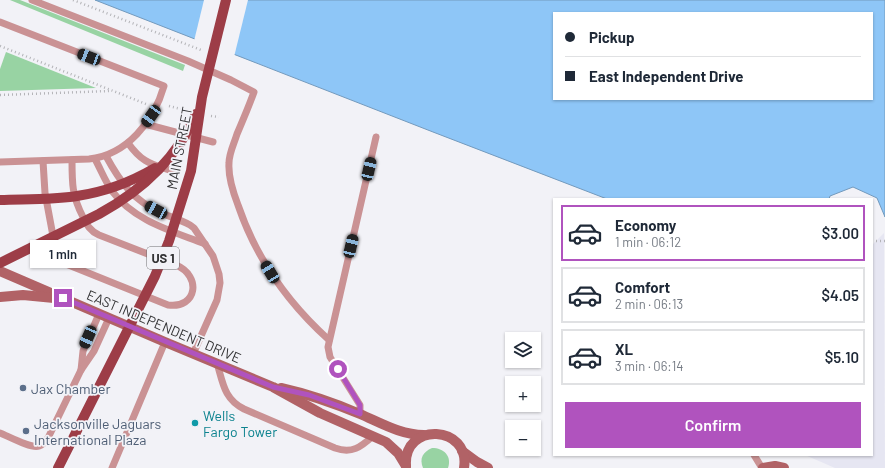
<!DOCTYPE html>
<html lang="en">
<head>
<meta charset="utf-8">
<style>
  :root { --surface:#fff; --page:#f2f2f3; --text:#1f2937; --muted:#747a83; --line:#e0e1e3; --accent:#b053be }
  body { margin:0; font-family:Barlow,sans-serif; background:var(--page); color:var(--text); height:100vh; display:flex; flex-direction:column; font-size:15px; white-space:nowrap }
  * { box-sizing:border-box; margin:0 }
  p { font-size:13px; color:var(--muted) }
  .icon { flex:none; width:22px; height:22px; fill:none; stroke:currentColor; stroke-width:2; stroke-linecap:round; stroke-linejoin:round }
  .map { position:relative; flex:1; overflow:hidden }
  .drawer { position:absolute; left:553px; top:198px; width:320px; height:258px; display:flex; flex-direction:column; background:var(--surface); border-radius:0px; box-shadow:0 1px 3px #0004 }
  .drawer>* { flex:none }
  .guide { position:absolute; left:553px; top:12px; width:320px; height:88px; border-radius:0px; box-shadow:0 1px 3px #0004; display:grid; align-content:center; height:88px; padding:0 12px; background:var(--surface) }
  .fabs { position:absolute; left:505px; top:332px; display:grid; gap:8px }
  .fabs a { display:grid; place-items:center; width:36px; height:36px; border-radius:0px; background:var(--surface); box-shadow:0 1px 3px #0004; font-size:20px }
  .end { position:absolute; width:18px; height:18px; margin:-9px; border:5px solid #b053be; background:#fff; box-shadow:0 0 0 2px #fff }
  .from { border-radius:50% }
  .bubble { position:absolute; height:28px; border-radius:0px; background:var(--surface); box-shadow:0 1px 3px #0004; font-size:13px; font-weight:600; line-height:28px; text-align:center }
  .car { position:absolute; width:12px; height:24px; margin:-12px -6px; border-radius:5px; box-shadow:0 0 3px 1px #0007; background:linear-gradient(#222 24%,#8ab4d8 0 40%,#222 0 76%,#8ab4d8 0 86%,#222 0) }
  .guide b { display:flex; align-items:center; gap:14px; height:38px; font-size:15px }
  .guide b+b { border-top:1px solid var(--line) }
  .guide i { width:10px; height:10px; background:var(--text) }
  ul { padding:7px 0 0; list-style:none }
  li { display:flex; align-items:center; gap:12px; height:56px; margin:0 8px 6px; padding:0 4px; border:2px solid var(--line); border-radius:0px }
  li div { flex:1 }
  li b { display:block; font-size:15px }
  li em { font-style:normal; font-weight:600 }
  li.selected { border-color:var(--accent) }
  li>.icon { width:36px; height:36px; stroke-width:1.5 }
  .action { display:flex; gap:8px; margin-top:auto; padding:8px 12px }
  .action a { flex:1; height:46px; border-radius:0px; background:var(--accent); color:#fff; font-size:16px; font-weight:600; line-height:46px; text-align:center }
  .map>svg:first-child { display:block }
  .built { fill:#e6e6f2 }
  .green { fill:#98d3a3 }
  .water { fill:#8ec6f7; stroke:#739abd; fill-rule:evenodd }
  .pier { fill:#f2f2f7 }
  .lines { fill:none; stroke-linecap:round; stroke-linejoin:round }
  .path { stroke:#b3b3b7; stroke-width:2.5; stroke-dasharray:1 3; stroke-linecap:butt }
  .lane { stroke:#ca9294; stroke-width:7 }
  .secondary { stroke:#b16266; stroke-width:10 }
  .primary { stroke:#9d3d47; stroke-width:10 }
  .route { stroke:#b053be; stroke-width:5 }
  .service-dot { fill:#5c6f8a; stroke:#f2f2f7; stroke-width:1.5 }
  .culture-dot { fill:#0f9aa8; stroke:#f2f2f7; stroke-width:1.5 }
  .labels { text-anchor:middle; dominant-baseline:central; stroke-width:3.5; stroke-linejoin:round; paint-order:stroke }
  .shield { fill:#f2f2f7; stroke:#6c6c6f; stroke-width:1 }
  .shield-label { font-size:13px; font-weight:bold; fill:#333335 }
  .street-label { font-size:14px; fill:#333335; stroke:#f2f2f7 }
  .service-label { font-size:14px; fill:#4e5e75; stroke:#f2f2f7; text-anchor:start }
  .culture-label { font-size:14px; fill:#0d838f; stroke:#f2f2f7; text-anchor:start }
</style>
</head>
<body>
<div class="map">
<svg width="885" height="468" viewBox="0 0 885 468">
  <rect width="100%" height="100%" fill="#f2f2f7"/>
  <polygon class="built" points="884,233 885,468 835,468 805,455 872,455 872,245"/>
  <g class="green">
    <polygon points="10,0 20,0 185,65 183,71"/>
    <polygon points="6,52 96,88 0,91 0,69"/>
    <path d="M432,448c12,0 20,8 16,20h-25c-4,-10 0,-16 9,-20z"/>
  </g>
  <path class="water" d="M95,0h790v217l-8,-19 -24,-11 -23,9 -1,3h-222l-174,-67zM554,13h318v86h-318z"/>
  <polygon class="pier" points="204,0 248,0 234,57 194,41"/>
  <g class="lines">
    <g class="path">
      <polyline points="73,0 201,50"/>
      <polyline points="0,46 146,104"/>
      <polyline points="0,95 110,91"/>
      <polyline points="169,106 185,110"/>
      <polyline points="211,116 219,117"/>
      <polyline points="872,241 885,241"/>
    </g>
    <g class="lane">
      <path d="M32,0l156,61 43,19 23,12c-5,14 -11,28 -17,42 -3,10 -8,19 -8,29 -1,14 4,29 9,42 18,53 50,98 91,135"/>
      <path d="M0,22l164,64c-10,35 -37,69 -75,73l-89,3"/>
      <polyline points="145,124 213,142"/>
      <path d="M128,143c15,21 24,21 47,29"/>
      <path d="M106,156c14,26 27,44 55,57 10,4 20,7 29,12l4,3 19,28 6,18 1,9 -3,17 -24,54"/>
      <path d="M95,159c6,11 10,22 17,32 22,30 60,40 93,53"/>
      <path d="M43,161l2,32 11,59 4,7 6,5 102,41c29,4 34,-29 8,-40l-77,-30c-9,-4 -12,-10 -16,-18 -11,-21 -11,-34 -11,-57"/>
      <path d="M217,363c6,20 7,36 27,46l91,39c17,6 26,-1 38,-12"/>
      <polyline points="81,370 83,351 99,314"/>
      <polyline points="360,414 360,405 330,357 328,347 376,137"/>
      <path d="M0,433c8,3 31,16 39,13 4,-1 7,-5 9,-8l33,-68 13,-19 15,-33"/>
      <polyline points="754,455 762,468"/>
      <polyline points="112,468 165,342"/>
    </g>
    <g class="secondary">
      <polyline points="0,271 165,342 273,387 320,413 386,442 398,453 406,466"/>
      <polyline points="0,297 23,295 54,298"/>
      <path d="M281,388c27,6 53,15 79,26 21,9 41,21 64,21"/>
      <polyline points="462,451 477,462 488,468"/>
      <path d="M406,466c-3,-45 65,-41 58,2"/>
      <polyline points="763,468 775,466 784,468"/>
    </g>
    <g class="primary">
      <path d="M0,200c25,-1 52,0 77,-4 27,-4 54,-14 78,-28"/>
      <path d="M0,263l99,-49c42,-23 78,-56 97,-100"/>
      <polyline points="58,468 155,276 169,241 191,171 202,97 226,0"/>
    </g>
  </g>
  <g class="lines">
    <polyline class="route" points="63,298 273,387 309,395 360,414 360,405 338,369"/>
  </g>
  <g class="service-dot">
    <circle cx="23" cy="388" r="4"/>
    <circle cx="26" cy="431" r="4"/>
  </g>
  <circle class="culture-dot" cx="195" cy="423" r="4"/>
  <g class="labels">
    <rect class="shield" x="147" y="247" width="32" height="22" rx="3"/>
    <g class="shield-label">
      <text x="163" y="258">US 1</text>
    </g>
    <g class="street-label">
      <text transform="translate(179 148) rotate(-79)">MAIN STREET</text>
      <text transform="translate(164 326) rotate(23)">EAST INDEPENDENT DRIVE</text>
    </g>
    <g class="service-label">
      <text x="31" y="388">Jax Chamber</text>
      <text x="34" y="423">Jacksonville Jaguars<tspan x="34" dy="16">International Plaza</tspan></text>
    </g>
    <g class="culture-label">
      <text x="203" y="415">Wells<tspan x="203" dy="16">Fargo Tower</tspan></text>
    </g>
  </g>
</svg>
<div class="fabs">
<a><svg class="icon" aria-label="layers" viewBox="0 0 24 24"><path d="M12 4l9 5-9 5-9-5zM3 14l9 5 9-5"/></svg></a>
<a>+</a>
<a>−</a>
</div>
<i class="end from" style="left:338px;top:369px"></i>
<i class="end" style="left:63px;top:298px"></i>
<div class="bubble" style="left:30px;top:240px;width:66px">1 min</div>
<i class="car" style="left:89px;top:57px;rotate:291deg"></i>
<i class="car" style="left:151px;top:116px;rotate:216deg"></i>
<i class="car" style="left:369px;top:169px;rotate:13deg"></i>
<i class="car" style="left:156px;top:210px;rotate:298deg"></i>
<i class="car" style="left:351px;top:246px;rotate:13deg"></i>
<i class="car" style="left:270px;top:272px;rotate:329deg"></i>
<i class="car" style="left:88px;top:337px;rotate:204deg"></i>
<div class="guide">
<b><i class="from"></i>Pickup</b>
<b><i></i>East Independent Drive</b>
</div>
<section class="drawer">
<ul>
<li class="selected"><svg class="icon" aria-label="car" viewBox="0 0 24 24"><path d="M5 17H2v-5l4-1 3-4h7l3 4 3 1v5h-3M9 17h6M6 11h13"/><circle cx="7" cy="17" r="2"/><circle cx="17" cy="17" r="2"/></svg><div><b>Economy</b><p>1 min · 06:12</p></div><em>$3.00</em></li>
<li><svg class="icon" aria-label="car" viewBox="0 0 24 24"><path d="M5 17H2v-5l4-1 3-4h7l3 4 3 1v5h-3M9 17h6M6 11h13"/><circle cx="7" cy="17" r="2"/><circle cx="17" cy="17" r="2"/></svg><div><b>Comfort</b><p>2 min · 06:13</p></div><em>$4.05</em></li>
<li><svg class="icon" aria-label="car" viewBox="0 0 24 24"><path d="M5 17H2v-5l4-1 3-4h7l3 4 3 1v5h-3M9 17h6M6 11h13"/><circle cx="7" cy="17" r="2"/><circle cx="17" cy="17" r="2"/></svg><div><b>XL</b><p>3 min · 06:14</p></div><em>$5.10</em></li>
</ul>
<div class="action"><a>Confirm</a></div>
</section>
</div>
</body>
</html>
